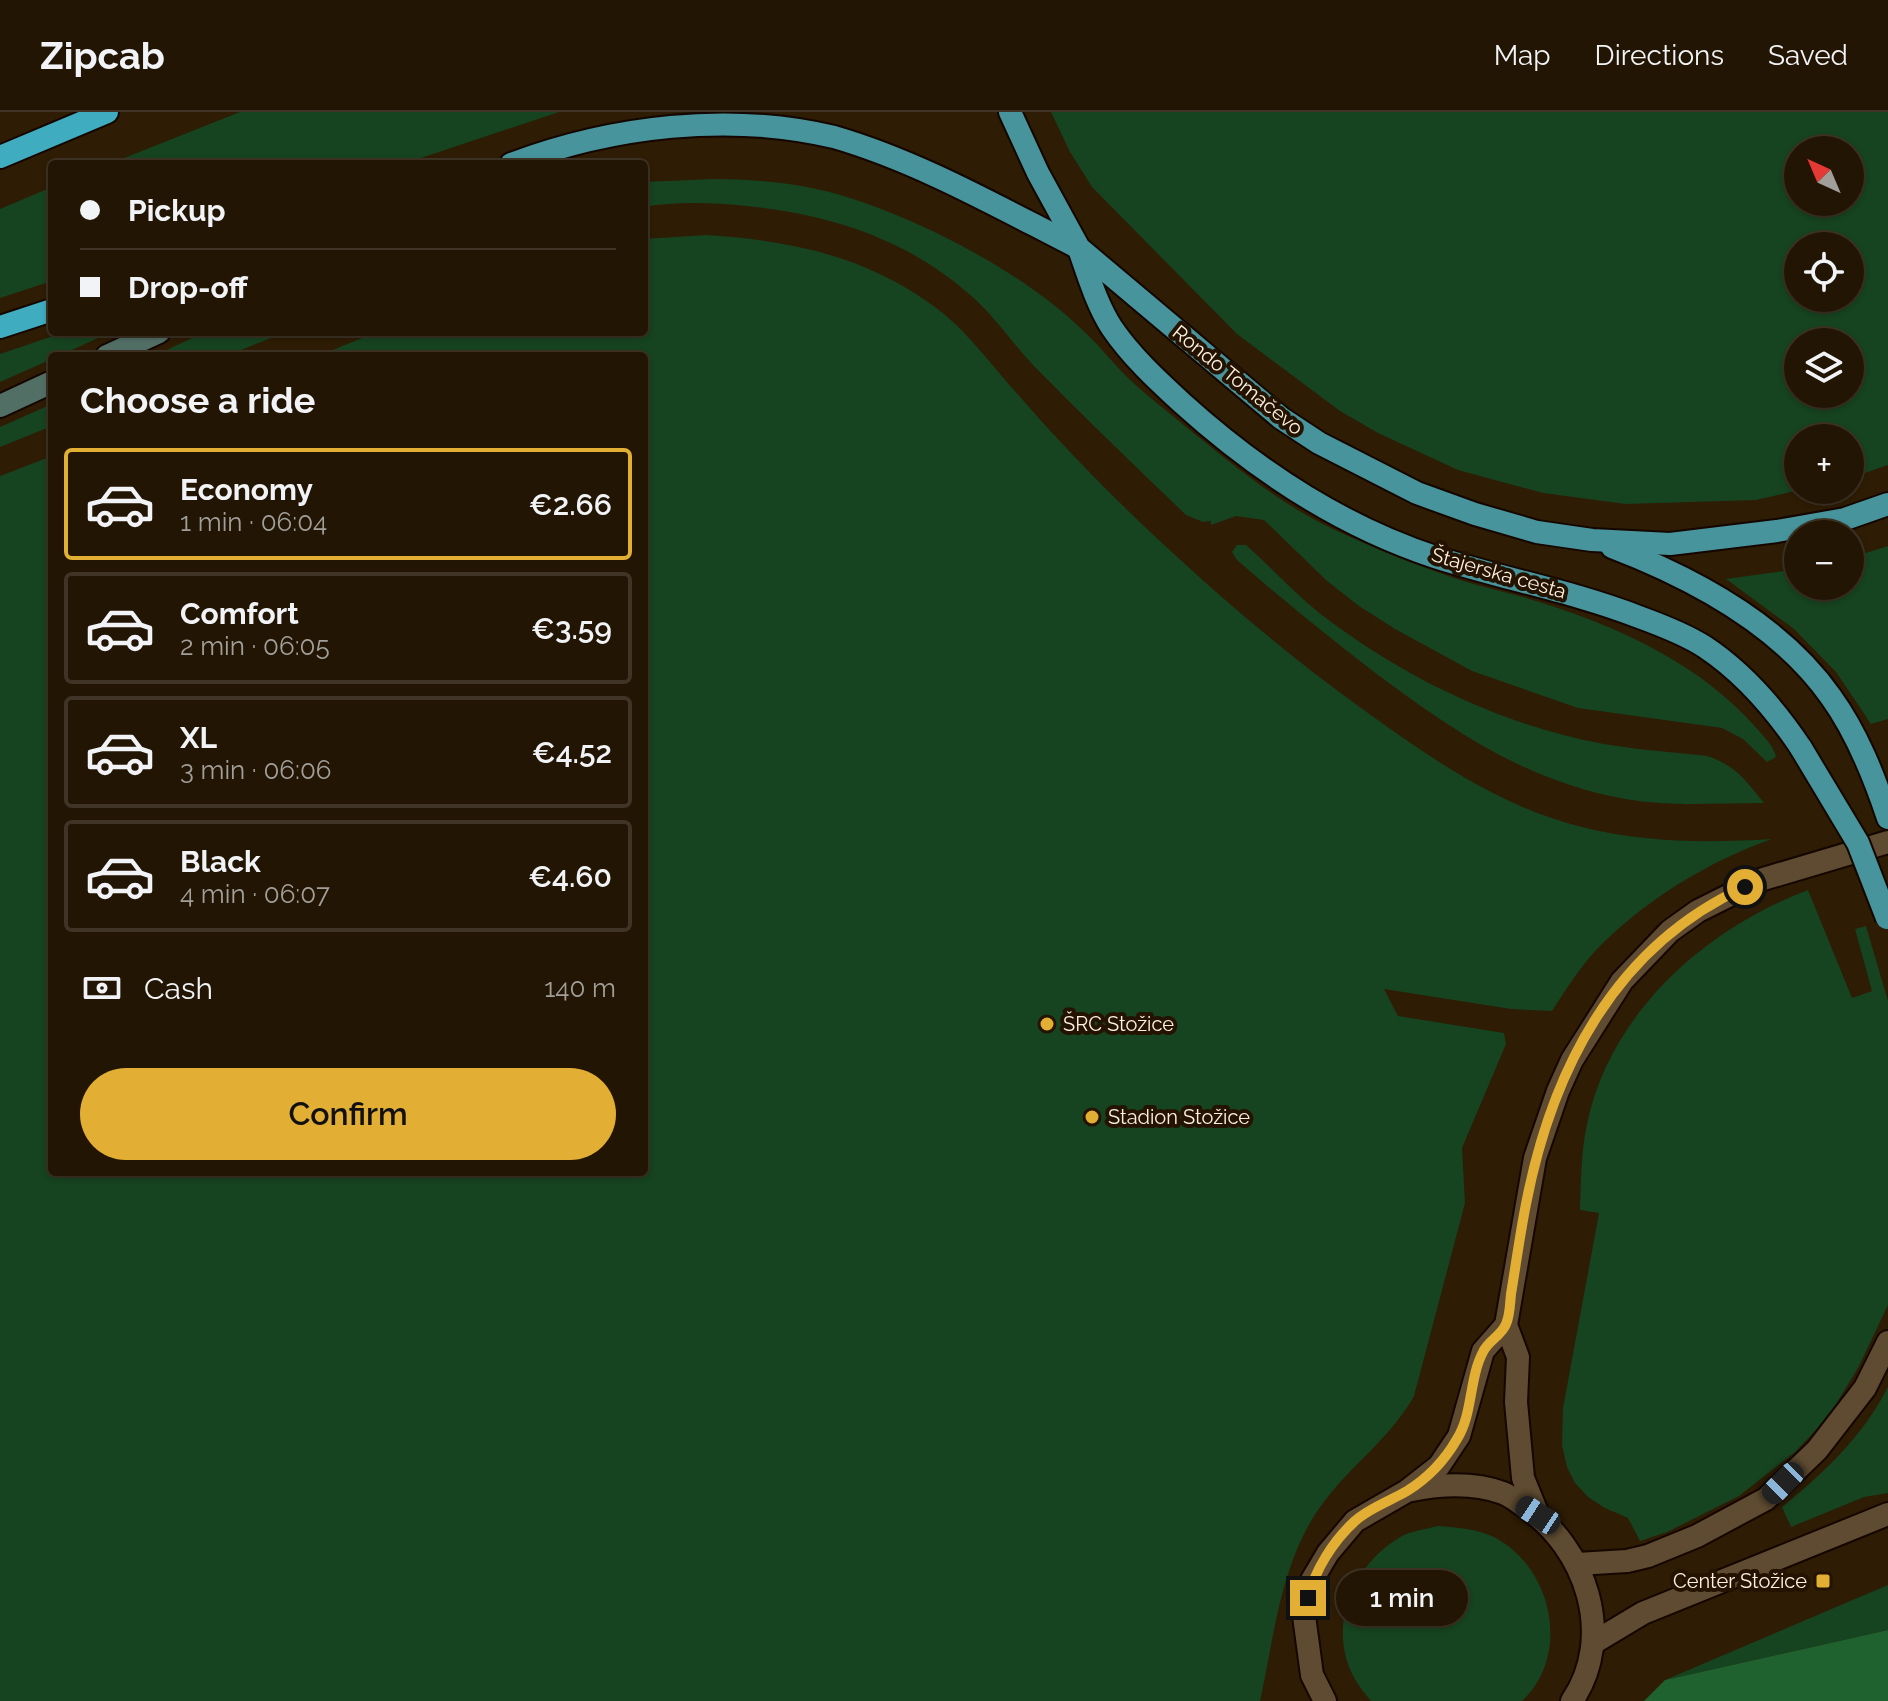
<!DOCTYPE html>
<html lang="en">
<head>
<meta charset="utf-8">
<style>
  :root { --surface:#221503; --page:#2e2212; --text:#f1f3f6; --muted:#a29f9a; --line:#3f3425; --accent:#e2af34 }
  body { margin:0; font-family:Raleway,sans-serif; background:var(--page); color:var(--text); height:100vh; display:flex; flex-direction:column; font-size:30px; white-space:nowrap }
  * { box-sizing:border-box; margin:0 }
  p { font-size:26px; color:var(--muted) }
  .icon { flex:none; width:44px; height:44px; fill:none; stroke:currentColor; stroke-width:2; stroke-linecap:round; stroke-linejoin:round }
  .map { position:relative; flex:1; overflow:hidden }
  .side { position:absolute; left:48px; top:240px; width:600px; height:824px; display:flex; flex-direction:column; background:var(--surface); border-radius:8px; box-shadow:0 2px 6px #0004,0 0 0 2px var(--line) }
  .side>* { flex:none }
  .hud { position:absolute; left:48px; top:48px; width:600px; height:176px; border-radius:8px; box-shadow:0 2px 6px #0004,0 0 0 2px var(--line); display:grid; align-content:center; height:176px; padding:0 32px; background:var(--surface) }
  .needle { width:52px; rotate:316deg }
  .fabs { position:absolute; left:1784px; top:24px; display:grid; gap:16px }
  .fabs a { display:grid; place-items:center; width:80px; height:80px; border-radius:50%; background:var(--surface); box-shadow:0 2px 6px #0004,0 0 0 2px var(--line); font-size:40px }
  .end { position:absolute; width:36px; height:36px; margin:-18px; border:10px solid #e2af34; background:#111; box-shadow:0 0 0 4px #111 }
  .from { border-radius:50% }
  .bubble { position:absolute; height:56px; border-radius:28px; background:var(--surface); box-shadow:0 2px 6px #0004,0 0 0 2px var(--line); font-size:26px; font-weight:600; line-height:56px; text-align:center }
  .car { position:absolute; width:24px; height:48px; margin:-24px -12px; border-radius:10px; box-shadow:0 0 6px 2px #0007; background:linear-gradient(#222 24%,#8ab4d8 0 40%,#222 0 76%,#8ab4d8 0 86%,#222 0) }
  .hud b { display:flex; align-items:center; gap:28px; height:76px; font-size:30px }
  .hud b+b { border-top:2px solid var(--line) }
  .hud i { width:20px; height:20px; background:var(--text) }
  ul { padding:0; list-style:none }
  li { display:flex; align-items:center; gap:24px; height:112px; margin:0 16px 12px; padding:0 16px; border:4px solid var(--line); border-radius:8px }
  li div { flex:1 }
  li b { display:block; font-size:30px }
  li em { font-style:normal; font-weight:600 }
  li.on { border-color:var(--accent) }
  li>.icon { width:72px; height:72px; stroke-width:1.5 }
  h2 { padding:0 32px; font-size:36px; line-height:96px }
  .pay { display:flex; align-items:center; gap:20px; height:88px; padding:0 32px; font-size:30px }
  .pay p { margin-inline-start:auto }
  .primary-button { display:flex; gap:16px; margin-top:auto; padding:16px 32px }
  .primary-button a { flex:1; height:92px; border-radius:48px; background:var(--accent); color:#111; font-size:32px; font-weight:600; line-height:92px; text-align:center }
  header { display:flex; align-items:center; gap:48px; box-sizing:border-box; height:112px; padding:0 40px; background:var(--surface); border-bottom:2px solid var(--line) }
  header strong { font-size:38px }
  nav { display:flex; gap:44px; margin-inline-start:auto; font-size:28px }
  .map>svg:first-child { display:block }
  .green { fill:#164320; fill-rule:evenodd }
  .forest { fill:#206130 }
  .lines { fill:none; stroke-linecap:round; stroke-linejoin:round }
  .minor-casing { stroke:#150600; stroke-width:26 }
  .secondary-casing { stroke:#150600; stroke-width:26 }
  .primary-casing { stroke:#150600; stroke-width:26 }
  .trunk-casing { stroke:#150600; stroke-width:26 }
  .minor { stroke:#5e4b31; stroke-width:22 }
  .secondary { stroke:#526f66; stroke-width:22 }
  .primary { stroke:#47949c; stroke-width:22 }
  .trunk { stroke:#3facc0; stroke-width:22 }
  .primary-bridge-casing { stroke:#150600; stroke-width:26; stroke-linecap:butt }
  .primary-bridge { stroke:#47949c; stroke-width:22 }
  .route { stroke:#e2af34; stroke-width:10 }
  .poi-dot { fill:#e2af34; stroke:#241300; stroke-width:3 }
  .labels { text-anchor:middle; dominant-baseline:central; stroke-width:8; stroke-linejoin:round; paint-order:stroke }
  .street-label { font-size:20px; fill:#fcf0e1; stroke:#241300 }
  .poi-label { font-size:20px; fill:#fcf0e1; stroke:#241300; text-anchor:start }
</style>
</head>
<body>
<header>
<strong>Zipcab</strong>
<nav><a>Map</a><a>Directions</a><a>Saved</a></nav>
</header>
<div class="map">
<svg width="1888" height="1589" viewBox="0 0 1888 1589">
  <rect width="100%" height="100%" fill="#2e1c04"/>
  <g class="green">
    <polygon points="240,0 559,0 403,52 109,52"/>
    <path d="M1051,0h837v353l-38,13v-40h-52l1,52 -43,10 -130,4 -83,-11 -85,-23 -80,-37 -38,-22 -103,-77 -145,-147 -22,-35zM1798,38h52v52h-52zM1798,134h52v52h-52zM1798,230h52v52h-52z"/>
    <path d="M713,67c41,0 84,4 124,15 77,22 180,75 239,130 19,16 34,36 52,54 18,17 38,32 57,48 47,38 93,77 148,103 39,18 80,35 121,49 24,8 48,13 72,20 79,23 165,60 222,121 10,11 26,26 28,38l-9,5 -24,-23 -21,-11 -144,-20 -106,-37 -77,-42 -36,-23 -32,-25 -63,-61 -28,-4 -25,9v-4l-8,1 -17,-7c-51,-49 -102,-98 -152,-149 -22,-23 -40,-51 -65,-72 -64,-56 -139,-79 -222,-88 -34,-3 -69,-5 -103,1v-25z"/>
    <polygon points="52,75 52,169 0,186 0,97"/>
    <path d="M706,123c84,5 160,21 229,72 30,22 54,55 79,83 30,35 63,70 96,103 81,80 166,154 258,220 67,48 133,94 214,114 64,16 125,16 190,12 -62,22 -120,57 -168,103 -21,20 -37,46 -52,69l-41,-2 -127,-20 14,27 106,17 2,11 -44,104 3,55 -51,193c-21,38 -57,65 -84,98 -49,59 -54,135 -70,207h-1260v-1225l52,-20v716h592v-816h-326l59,-24h267v-93z"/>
    <polygon points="65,220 111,220 59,244 52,244 52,247 0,270 0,242"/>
    <polygon points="205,220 286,220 226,244 154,244"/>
    <polygon points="52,292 52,314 0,335 0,315"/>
    <path d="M1237,433h9c26,23 49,49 76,70 82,63 180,110 282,129 34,6 69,8 103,12 30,10 38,24 57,47 -46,0 -94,4 -139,-4 -98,-18 -169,-66 -247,-124 -48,-37 -95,-75 -141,-115l-5,-8z"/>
    <polygon points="1888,434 1888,607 1871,612 1836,560 1794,517 1726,467 1798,457 1798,474 1850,474 1850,446"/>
    <path d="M1808,778l44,108 20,-7 -17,-62 11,-3 22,75v304l-30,63 -22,36 -20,26 -21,22 -56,44 -72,36 -27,9 -12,-23 -23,-10 -17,-11 -13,-14 -8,-16 -5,-22 1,-37 36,-195 -19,-3c1,-29 1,-58 7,-86 23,-111 118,-195 221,-234z"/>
    <path d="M1888,1275v106l-24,4 -73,30 -9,-20c43,-35 81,-71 106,-120z"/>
    <path d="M1438,1414c23,2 46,3 66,17 50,34 65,114 18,158h-151c-5,-6 -11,-13 -15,-20 -31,-52 -4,-117 46,-145 10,-5 24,-7 36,-10z"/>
    <polygon points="1888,1473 1888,1518 1665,1568"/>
  </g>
  <polygon class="forest" points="1888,1518 1888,1589 1644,1589 1665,1568"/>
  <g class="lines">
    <defs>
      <g id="minor">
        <path d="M1412,1378c30,-6 61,-8 91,3 8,3 15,9 21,13 62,41 92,130 48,195"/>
        <polyline points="1538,1403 1523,1366 1516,1290 1518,1245 1506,1213 1535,1046 1558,979 1572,948 1622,869 1670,819 1698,799 1760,768 1888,730"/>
        <polyline points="1577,1452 1627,1449 1648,1444 1697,1424 1766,1387 1817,1338 1865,1276 1888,1230"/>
        <polyline points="1593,1531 1643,1501 1888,1402"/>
        <polyline points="1325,1589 1312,1563 1304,1504 1312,1468 1328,1441 1355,1409 1407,1379 1439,1354 1459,1324 1483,1239 1506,1213"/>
      </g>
      <g id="secondary">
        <polyline points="107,244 159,220"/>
        <polyline points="0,294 52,270"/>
      </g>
      <g id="primary">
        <polyline points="1010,0 1038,61 1079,136 1281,306 1319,331 1417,381 1475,402 1537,420 1592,428 1670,432 1777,419 1845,407 1888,392"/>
        <path d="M511,52c101,-38 218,-52 323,-27 86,25 166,71 245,111"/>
        <path d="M1079,137c9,26 18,56 33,79 19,28 45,52 70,75 73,66 159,123 253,154 68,22 137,34 204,60 22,8 46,17 66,30 39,26 70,62 96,101"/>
        <path d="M1612,435c81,31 168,77 219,150 26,36 43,79 57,121"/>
      </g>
      <g id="trunk">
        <polyline points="0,45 107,0"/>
        <polyline points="0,215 52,198"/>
      </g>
    </defs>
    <use href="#minor" class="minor-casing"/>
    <use href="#secondary" class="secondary-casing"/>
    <use href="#primary" class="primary-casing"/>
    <use href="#trunk" class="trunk-casing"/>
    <use href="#minor" class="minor"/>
    <use href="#secondary" class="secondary"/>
    <use href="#primary" class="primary"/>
    <use href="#trunk" class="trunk"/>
    <defs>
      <polyline id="primary-bridge" points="1801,636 1858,731 1887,806"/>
    </defs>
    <use href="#primary-bridge" class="primary-bridge-casing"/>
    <use href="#primary-bridge" class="primary-bridge"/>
  </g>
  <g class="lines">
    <path class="route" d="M1308,1486c7,-28 25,-57 47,-77 14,-13 35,-20 52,-30 21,-13 38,-31 50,-52 16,-25 12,-61 26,-87 5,-11 19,-17 23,-28 4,-8 4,-21 5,-30 5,-30 9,-60 15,-90 26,-134 89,-258 219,-317"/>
  </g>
  <g class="poi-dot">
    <circle cx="1047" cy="912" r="8"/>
    <circle cx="1092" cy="1005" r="8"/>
    <rect x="1815" y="1461" width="16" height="16" rx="4"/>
  </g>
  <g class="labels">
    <g class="street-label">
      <text transform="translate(1238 268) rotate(39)">Rondo Tomačevo</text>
      <text transform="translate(1499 461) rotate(16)">Štajerska cesta</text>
    </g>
    <g class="poi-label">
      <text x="1063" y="912">ŠRC Stožice</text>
      <text x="1108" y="1005">Stadion Stožice</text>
      <text x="1807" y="1469" text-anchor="end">Center Stožice</text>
    </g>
  </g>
</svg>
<div class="fabs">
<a><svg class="needle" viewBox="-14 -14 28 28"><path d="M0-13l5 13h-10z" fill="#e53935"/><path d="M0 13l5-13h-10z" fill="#a29f9a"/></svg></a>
<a><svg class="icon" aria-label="locate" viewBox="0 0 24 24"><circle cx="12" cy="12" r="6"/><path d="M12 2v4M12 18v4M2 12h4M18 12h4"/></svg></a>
<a><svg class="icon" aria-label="layers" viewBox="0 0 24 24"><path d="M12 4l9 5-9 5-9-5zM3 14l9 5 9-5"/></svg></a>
<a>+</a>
<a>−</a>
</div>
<i class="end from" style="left:1745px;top:775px"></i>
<i class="end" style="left:1308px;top:1486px"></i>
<div class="bubble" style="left:1336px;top:1458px;width:132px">1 min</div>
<i class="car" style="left:1783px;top:1371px;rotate:225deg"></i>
<i class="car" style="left:1538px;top:1403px;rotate:303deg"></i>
<div class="hud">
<b><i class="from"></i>Pickup</b>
<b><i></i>Drop-off</b>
</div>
<section class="side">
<h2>Choose a ride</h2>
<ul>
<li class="on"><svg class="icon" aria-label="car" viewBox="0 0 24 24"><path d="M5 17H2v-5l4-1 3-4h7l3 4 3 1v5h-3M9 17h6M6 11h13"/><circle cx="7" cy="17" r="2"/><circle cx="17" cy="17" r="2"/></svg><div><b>Economy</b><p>1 min · 06:04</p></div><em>€2.66</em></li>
<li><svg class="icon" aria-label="car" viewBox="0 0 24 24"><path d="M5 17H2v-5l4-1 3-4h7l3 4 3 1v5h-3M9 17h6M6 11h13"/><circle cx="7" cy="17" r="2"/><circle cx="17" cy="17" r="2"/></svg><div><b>Comfort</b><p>2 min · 06:05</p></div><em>€3.59</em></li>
<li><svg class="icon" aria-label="car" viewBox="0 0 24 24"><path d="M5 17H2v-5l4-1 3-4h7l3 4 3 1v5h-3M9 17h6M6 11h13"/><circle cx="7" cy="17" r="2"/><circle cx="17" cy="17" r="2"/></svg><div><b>XL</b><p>3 min · 06:06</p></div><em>€4.52</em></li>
<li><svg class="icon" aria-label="car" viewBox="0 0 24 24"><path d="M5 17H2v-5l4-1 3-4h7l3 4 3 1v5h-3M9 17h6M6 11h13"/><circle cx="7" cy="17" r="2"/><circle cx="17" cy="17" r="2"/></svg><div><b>Black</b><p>4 min · 06:07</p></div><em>€4.60</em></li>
</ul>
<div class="pay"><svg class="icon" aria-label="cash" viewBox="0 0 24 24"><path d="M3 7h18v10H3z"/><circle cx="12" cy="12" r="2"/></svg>Cash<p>140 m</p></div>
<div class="primary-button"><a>Confirm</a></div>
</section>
</div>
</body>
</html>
